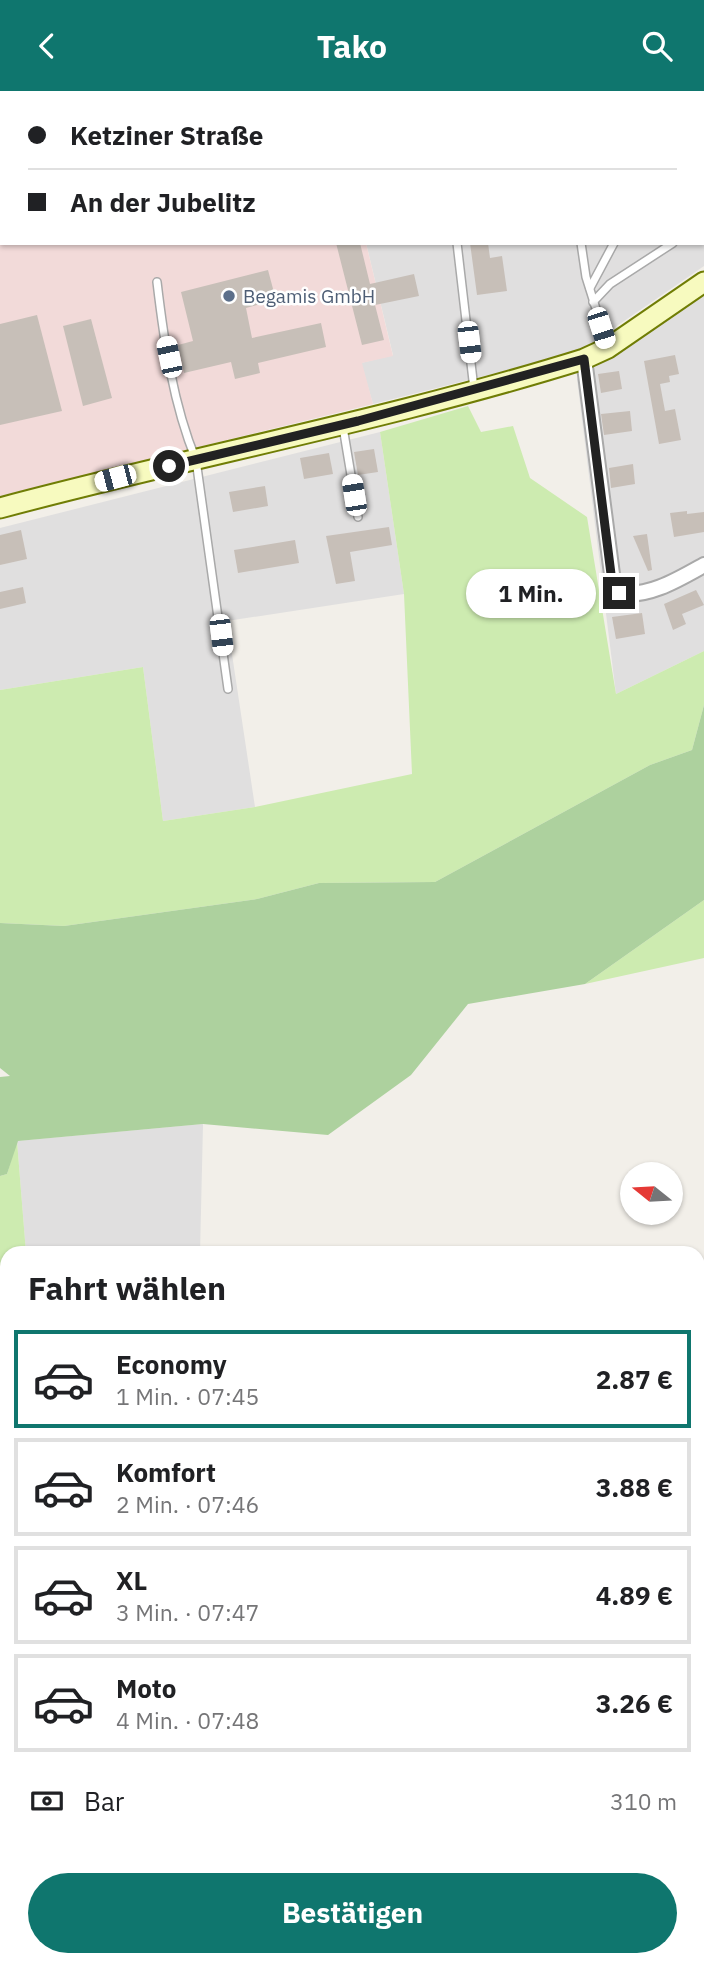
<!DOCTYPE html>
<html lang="de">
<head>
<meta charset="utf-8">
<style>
  :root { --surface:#fff; --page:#f6f6f6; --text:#202124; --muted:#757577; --line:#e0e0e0; --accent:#0f766e }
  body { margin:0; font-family:"IBM Plex Sans",sans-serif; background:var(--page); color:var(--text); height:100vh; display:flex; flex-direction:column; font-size:26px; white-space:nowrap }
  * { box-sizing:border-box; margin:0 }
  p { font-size:23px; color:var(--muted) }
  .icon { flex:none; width:38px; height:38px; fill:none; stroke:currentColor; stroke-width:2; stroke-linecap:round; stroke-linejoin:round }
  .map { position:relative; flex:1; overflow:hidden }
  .side { position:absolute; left:0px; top:1155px; width:705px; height:721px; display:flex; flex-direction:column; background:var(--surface); border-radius:21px 21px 0 0; box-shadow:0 2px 5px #0004 }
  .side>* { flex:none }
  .hud { position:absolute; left:0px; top:0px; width:705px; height:154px; box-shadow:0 2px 5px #0004; display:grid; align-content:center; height:154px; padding:0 28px; background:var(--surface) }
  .needle { width:46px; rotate:288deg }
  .fabs { position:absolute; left:620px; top:1071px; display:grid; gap:14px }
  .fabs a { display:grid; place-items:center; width:63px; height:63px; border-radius:50%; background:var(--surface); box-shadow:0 2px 5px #0004; font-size:35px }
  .end { position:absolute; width:32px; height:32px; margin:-16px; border:9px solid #222; background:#fff; box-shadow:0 0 0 4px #fff }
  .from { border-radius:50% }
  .bubble { position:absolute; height:49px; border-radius:24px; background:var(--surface); box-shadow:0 2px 5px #0004; font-size:23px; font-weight:700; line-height:49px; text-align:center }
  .car { position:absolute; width:21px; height:42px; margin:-21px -10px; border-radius:9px; box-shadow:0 0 5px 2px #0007; background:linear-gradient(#fff 24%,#345 0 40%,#fff 0 76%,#345 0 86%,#fff 0) }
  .hud b { display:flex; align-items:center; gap:24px; height:66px; font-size:26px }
  .hud b+b { border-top:2px solid var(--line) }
  .hud i { width:18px; height:18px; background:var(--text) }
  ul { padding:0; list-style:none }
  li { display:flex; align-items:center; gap:21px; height:98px; margin:0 14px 10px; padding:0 14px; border:4px solid var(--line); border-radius:0px }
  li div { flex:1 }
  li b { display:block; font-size:26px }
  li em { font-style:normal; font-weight:700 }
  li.current { border-color:var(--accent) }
  li>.icon { width:63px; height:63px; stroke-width:1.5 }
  h2 { padding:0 28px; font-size:32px; line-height:84px }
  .pay { display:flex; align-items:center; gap:18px; height:77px; padding:0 28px; font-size:26px }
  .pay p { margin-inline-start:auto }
  .cta { display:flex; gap:14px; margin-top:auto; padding:14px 28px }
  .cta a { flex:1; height:80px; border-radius:42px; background:var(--accent); color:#fff; font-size:28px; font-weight:700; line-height:80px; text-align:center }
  header { display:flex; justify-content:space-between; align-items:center; height:91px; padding:0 28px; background:var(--accent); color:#fff; font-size:32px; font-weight:700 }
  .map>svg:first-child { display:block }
  .residential { fill:#e0dfdf }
  .commercial { fill:#f2dad9 }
  .farmland { fill:#eef0d5 }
  .grass { fill:#cdebb0 }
  .forest { fill:#add19e }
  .park { fill:#c8facc }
  .pitch { fill:#88e0be }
  .building { fill:#c7bfb8 }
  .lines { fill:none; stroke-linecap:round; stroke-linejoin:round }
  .lane-casing { stroke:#a9a9a9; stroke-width:10 }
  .street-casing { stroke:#a9a9a9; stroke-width:18 }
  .secondary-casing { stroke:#707d05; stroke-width:23 }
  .path { stroke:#fa8072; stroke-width:2.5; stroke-dasharray:3.5 3.5; stroke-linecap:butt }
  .lane { stroke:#fff; stroke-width:7 }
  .street { stroke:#fff; stroke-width:14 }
  .secondary { stroke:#f7fabf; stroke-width:19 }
  .route { stroke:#222; stroke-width:9 }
  .service-dot { fill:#5c6f8a; stroke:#fff; stroke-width:2.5 }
  .labels { text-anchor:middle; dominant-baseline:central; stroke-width:5; stroke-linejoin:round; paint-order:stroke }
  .service-label { font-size:19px; fill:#4e5e75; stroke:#fff; text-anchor:start }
</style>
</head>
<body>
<header><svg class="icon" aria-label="back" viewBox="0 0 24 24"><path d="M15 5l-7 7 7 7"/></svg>Tako<svg class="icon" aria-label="search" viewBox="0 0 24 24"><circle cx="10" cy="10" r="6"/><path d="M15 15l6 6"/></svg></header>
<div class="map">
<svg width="704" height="1876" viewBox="0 0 704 1876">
  <rect width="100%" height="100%" fill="#f2efe9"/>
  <g class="residential">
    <polygon points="575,0 704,0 704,175 579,261 373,313 361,272 393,264 366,152 704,152 704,2"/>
    <polygon points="704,204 704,560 616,603 577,288"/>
    <polygon points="380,341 404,503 227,530 255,716 163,730 143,576 0,599 0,437"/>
    <polygon points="203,1033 200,1162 26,1162 17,1050"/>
    <polygon points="7,1202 7,1637 0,1637 0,1204"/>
  </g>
  <polygon class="commercial" points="0,0 494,0 2,2 2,152 366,152 393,265 362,272 373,313 0,405"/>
  <g class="farmland">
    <polygon points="698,1687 704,1687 704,1876 563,1876 560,1869 698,1869"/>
    <polygon points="0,1797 7,1801 7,1869 124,1869 136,1876 0,1876"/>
  </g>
  <g class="grass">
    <polygon points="468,315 481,341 513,335 530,387 587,426 616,603 704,560 704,614 692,659 650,674 435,791 319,792 257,808 64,835 0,832 0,599 143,576 163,730 255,716 412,683 404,503 380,341"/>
    <polygon points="704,809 704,867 585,893"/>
    <polygon points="17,1050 26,1162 7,1162 7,1202 0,1204 0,1085 7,1083"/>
  </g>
  <polygon class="forest" points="704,614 704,809 585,893 468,913 411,984 328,1044 203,1033 18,1050 7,1083 0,1085 0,986 10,985 0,977 0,832 64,835 257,808 319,792 435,791 650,674 692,659"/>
  <polygon class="park" points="701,1448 704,1448 704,1680 698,1679"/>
  <g class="pitch">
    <polygon points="0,1637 7,1637 7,1703 0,1676"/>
    <polygon points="207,1869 528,1869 530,1876 218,1876"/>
  </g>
  <g class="building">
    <polygon points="336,152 360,152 370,193 414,183 419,205 375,214 384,249 362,254"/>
    <polygon points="470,152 488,152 490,167 502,165 507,200 477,204"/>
    <polygon points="268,179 276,209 246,217 252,247 321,232 326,256 258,272 260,282 235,288 231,271 184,282 178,254 193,250 181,201"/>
    <polygon points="37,224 62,320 0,334 0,233"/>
    <polygon points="91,228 112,307 83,315 63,235"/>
    <polygon points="675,264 679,283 669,285 670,291 660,293 665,320 675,318 681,349 659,353 644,270"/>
    <polygon points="619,280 622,298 601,302 598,283"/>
    <polygon points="630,320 632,340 604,344 601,323"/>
    <polygon points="374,358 378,381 358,384 354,361"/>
    <polygon points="329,362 333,383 304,388 300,367"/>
    <polygon points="633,373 635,393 611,397 609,377"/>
    <polygon points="265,395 268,415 233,421 229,401"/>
    <polygon points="687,420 687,423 704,421 704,441 674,446 670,422"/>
    <polygon points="389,436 392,454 350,461 355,490 336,493 326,445"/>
    <polygon points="21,439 27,468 0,474 0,444"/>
    <polygon points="647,443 652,479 648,480 633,445"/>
    <polygon points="295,449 299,472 238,482 234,459"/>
    <polygon points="23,496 26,512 0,518 0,501"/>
    <polygon points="696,499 704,514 682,523 686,533 673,539 664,513"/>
    <polygon points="642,522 645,543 616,548 612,526"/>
  </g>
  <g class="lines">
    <defs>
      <g id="lane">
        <polyline points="704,41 704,43"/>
        <polyline points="704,80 704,78"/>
        <polyline points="457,152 474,298"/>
        <polyline points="581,152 586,186 608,256"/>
        <path d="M157,191c7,59 16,122 39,178l32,229"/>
        <polyline points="590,197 614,152"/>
        <polyline points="593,211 610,193 673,152"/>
        <polyline points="343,336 358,426"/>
      </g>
      <g id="street">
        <path d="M584,268l29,223 6,11c29,5 60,-14 85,-28"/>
        <polyline points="0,1335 7,1331"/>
        <polyline points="0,1403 7,1403"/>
        <polyline points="698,1411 704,1411"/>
      </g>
      <g id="secondary">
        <path d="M0,417c194,-52 392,-89 584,-149l24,-11 96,-66"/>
        <polyline points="0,1763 7,1767"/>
        <polyline points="186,1869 197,1876"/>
      </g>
    </defs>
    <use href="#lane" class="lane-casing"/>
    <use href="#street" class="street-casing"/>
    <use href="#secondary" class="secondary-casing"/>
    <g class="path">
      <polyline points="698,1677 704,1678"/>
      <polyline points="0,1788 7,1792"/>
      <polyline points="137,1869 148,1876"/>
      <polyline points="548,1869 551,1876"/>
    </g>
    <use href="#lane" class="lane"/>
    <use href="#street" class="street"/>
    <use href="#secondary" class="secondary"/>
  </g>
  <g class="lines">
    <polyline class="route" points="169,375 358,330 584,268 612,491 619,502"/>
  </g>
  <circle class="service-dot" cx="229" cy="205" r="7"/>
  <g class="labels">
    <g class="service-label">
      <text x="243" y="205">Begamis GmbH</text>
    </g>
  </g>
</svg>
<div class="fabs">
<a><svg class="needle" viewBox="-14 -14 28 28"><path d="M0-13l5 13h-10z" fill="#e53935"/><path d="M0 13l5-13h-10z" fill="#757577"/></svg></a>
</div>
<i class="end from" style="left:169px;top:375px"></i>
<i class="end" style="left:619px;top:502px"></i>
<div class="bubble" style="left:466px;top:478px;width:130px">1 Min.</div>
<i class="car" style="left:601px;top:237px;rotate:162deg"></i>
<i class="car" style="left:469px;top:251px;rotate:173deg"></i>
<i class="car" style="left:169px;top:266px;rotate:348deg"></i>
<i class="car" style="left:115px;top:387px;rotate:255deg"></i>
<i class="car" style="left:354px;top:404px;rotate:351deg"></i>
<i class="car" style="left:221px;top:544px;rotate:173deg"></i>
<div class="hud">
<b><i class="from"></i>Ketziner Straße</b>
<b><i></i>An der Jubelitz</b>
</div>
<section class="side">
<h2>Fahrt wählen</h2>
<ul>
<li class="current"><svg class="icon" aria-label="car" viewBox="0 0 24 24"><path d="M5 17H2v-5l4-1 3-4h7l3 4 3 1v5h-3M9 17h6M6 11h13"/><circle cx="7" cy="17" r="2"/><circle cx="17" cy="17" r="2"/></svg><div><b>Economy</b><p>1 Min. · 07:45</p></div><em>2.87 €</em></li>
<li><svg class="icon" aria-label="car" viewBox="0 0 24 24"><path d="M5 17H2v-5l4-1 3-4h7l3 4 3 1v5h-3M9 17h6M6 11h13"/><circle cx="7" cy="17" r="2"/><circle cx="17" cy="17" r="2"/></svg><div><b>Komfort</b><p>2 Min. · 07:46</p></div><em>3.88 €</em></li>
<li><svg class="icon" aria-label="car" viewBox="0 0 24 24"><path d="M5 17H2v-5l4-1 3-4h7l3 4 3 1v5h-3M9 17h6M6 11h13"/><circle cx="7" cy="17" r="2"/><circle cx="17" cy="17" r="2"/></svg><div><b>XL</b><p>3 Min. · 07:47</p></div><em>4.89 €</em></li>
<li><svg class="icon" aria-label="car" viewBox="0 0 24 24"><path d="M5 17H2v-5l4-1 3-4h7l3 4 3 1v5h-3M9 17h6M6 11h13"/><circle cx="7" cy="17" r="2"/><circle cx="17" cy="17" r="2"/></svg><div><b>Moto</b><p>4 Min. · 07:48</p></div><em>3.26 €</em></li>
</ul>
<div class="pay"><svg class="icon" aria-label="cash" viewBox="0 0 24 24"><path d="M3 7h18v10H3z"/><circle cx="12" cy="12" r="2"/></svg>Bar<p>310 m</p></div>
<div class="cta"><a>Bestätigen</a></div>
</section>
</div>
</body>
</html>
